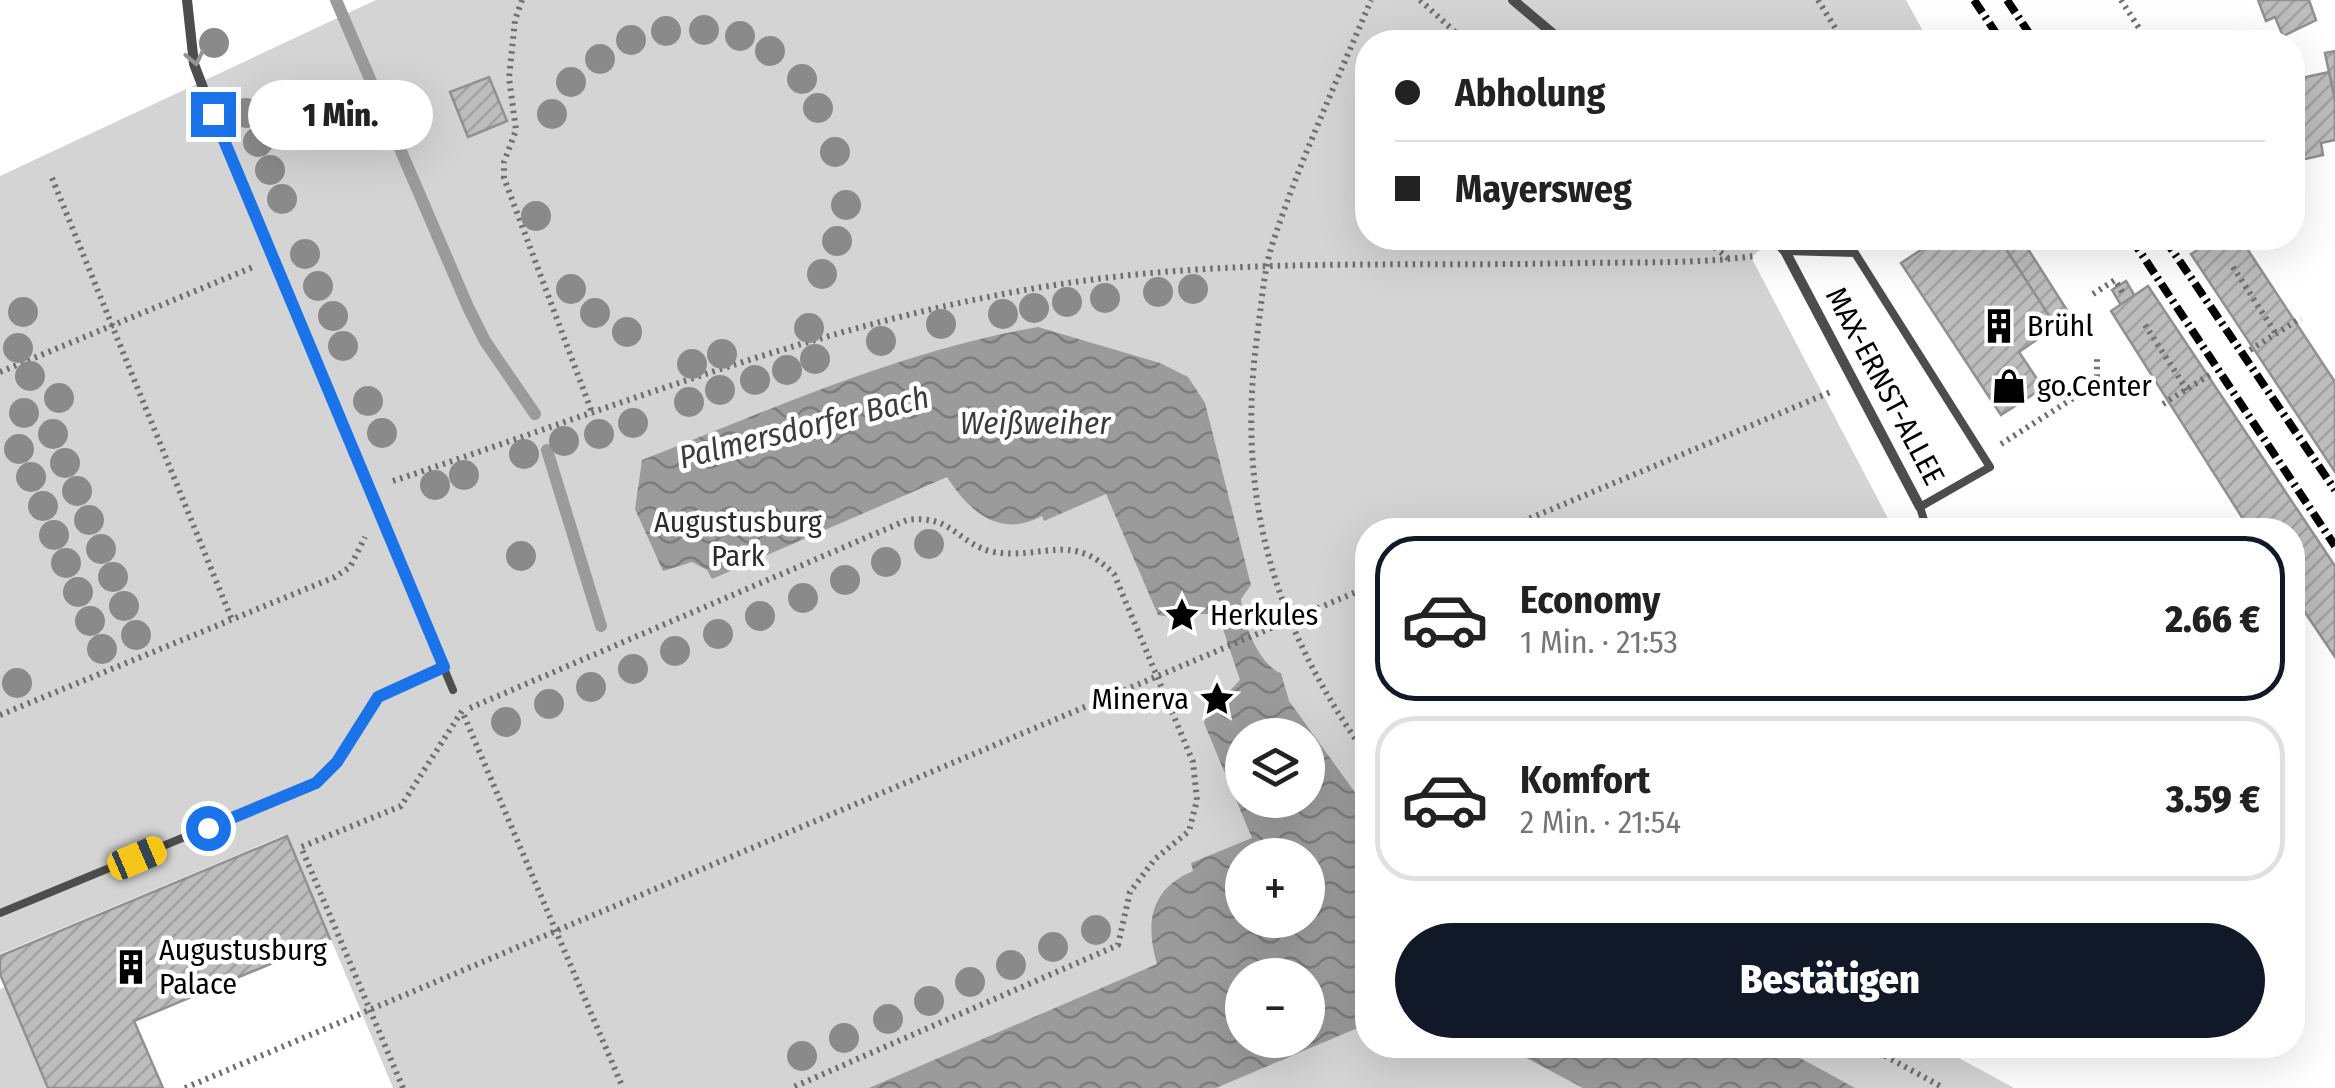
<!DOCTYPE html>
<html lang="de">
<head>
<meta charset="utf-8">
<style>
  :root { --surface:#fff; --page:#f6f6f6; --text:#222; --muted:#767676; --line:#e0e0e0; --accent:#111827 }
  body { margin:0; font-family:"Fira Sans Condensed",sans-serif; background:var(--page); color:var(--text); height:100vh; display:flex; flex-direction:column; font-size:38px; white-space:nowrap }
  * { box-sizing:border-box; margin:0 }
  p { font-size:32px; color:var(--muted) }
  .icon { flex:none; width:55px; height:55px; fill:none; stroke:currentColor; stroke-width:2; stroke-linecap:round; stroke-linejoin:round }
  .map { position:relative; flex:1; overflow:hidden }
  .drawer { position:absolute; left:1355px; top:518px; width:950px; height:540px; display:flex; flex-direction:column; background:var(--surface); border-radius:40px; box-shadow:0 10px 40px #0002 }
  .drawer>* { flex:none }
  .guide { position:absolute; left:1355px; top:30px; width:950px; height:220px; border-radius:40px; box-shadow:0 10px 40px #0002; display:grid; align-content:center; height:220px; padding:0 40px; background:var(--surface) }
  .buttons { position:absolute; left:1225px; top:718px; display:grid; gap:20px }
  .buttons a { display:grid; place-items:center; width:100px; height:100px; border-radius:50%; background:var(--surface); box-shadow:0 10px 40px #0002; font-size:50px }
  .end { position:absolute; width:45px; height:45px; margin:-22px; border:12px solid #1a73e8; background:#fff; box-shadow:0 0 0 5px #fff }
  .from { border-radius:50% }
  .bubble { position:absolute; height:70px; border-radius:35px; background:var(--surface); box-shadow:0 10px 40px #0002; font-size:32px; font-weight:800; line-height:70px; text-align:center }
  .car { position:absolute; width:30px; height:60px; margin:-30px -15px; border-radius:12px; box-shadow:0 0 8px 2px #0007; background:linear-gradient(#f5c518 24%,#345 0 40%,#f5c518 0 76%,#345 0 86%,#f5c518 0) }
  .guide b { display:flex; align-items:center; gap:35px; height:95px; font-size:38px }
  .guide b+b { border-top:2px solid var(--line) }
  .guide i { width:25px; height:25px; background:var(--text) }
  ul { padding:18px 0 0; list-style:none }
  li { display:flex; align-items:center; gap:30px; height:165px; margin:0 20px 15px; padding:0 20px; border:5px solid var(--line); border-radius:40px }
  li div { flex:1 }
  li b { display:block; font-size:38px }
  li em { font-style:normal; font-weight:800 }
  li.current { border-color:var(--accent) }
  li>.icon { width:90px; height:90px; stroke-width:1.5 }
  .button { display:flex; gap:20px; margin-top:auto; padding:20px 40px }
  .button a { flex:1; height:115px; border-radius:60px; background:var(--accent); color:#fff; font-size:40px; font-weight:800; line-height:115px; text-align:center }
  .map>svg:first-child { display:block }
  .park { fill:#d4d4d4; fill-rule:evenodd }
  .water { fill:url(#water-waves); fill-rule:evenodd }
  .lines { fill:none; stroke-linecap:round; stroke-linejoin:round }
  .stream { stroke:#9b9b9b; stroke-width:12 }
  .building { fill:url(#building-hatch); stroke:#919191; stroke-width:2.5 }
  .path { stroke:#6f6f6f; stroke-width:6; stroke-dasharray:2.5 5; stroke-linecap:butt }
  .service { stroke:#4d4d4d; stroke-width:8 }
  .minor { stroke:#4d4d4d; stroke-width:10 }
  .rail { stroke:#000; stroke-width:8; stroke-dasharray:15 5 2.5 5; stroke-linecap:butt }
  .tree { fill:#8a8a8a }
  .oneway { stroke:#949494 }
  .route { stroke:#1a73e8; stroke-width:12 }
  .labels { text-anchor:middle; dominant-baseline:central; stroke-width:9; stroke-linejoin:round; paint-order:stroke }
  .poi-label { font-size:30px; fill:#000; stroke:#fff; text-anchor:start }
  .street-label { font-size:30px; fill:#000; stroke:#fff }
  .park-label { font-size:30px; fill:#2b2b2b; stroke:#fff }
  .water-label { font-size:32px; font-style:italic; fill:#3c3c3c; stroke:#fff }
</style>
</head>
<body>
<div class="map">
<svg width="2335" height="1088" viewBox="0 0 2335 1088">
  <defs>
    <pattern id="water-waves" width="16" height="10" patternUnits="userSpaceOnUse" patternTransform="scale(2.5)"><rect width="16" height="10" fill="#9b9b9b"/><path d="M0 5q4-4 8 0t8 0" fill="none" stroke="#7c7c7c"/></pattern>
    <pattern id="building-hatch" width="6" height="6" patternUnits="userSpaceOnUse" patternTransform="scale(2.5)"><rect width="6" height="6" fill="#bdbdbd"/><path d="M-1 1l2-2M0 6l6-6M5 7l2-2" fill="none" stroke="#a1a1a1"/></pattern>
  </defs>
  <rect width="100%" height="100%" fill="#fff"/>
  <g class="park">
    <path d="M376,0h1530l23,42h-561v196h408l-25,19 143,273h-526v515h567l79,43h-1621l-106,-254 -287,120v-778zM1242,735h66v65h-66zM1242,855h66v65h-66zM1242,975h66v65h-66z"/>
    <polygon points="5,987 48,1088 0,1088 0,989"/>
  </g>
  <g class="water">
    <path d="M1038,327l122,36 28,14 17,26 46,182 -10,14c1,23 19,67 40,74l8,28 78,108v215l-151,64h-347l288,-124c-12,-41 -7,-75 36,-93l-2,-8 61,-25 -48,-115 4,-16 18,-5 -2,-5 16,-17 -18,-54 -11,-12h-22l-3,-7 -12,4 2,7 -18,-3 -52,-121 -62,27 -2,-5c-43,23 -73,-5 -95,-39l-235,102 -5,-9 -15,-8 -29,9 -28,-62 7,-49c128,-50 260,-110 396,-133zM1242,735h66v65h-66zM1242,855h66v65h-66zM1242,975h66v65h-66z"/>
    <polygon points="1502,1045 1776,1045 1855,1088 1583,1088"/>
  </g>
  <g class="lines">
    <g class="stream">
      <polyline points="336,0 468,307 485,341 535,414"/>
      <polyline points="547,450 601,626"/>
    </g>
  </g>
  <g class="building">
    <polygon points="2258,0 2309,0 2316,20 2283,36 2275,17 2266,21"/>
    <polygon points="2335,51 2335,101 2325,53"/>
    <polygon points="2329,72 2335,101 2335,140 2321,143 2323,155 2292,162 2292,80"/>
    <polygon points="489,77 507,121 468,137 450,92"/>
    <polygon points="1939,238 1999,238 2056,326 2019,352 2043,388 2001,415 1901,263"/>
    <polygon points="1999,238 2021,238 2070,315 2055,325"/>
    <polygon points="2203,238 2223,238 2225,241 2211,249"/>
    <polygon points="2216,238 2240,238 2335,382 2335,472 2191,254"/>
    <polygon points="2126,281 2136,298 2122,307 2112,290"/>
    <polygon points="2148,286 2335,566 2335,657 2292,593 2292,530 2250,530 2111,311"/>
    <polygon points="1186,606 1191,618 1178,623 1174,611"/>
    <polygon points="1221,691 1226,702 1215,707 1210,695"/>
    <polygon points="287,836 330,939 134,1021 163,1088 48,1088 0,974 0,956"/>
  </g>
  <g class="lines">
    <g class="path">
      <polyline points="522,0 515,20 509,78 516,130 504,162 504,178 593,415"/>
      <polyline points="1420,0 1466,42"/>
      <polyline points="1818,0 1844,42"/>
      <polyline points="2121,0 2148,42"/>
      <polyline points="52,178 232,620"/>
      <polyline points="1703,238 1729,259"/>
      <polyline points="2233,267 2276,334"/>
      <polyline points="2093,294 2115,280 2124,295"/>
      <polyline points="2145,325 2187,390"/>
      <polyline points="2250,350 2301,318"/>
      <polyline points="0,372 253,267"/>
      <polyline points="2163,404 2211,374"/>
      <polyline points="2001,444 2097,383 2097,355"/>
      <path d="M393,481c229,-76 455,-169 696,-201 163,-22 328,-13 491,-17 58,-1 117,1 174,-7"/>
      <polyline points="1502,530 1833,391"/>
      <path d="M470,708l437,-188c46,-6 51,25 87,32 48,8 78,-21 120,22l79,188 4,38 -8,31 -34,28 -25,33 -12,53 -327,143"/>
      <polyline points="0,715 335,577 350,567 365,537"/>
      <path d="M1368,757c-97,-135 -133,-264 -110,-428 4,-30 6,-61 16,-90 27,-81 64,-160 97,-239"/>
      <polyline points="1865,1045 1944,1088"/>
      <polyline points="185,1088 1368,587"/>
      <polyline points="403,1088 301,847 401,806 462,711 623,1088"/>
    </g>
    <g class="service">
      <polyline points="213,114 453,690"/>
      <polyline points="1785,251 1855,253 1990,467 1920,507 1927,530"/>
      <polyline points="0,913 316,783 337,763 378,697 444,667"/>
    </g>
    <g class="minor">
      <polyline points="187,0 194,64 213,114"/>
      <polyline points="1513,0 1563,42"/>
      <polyline points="1773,238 1785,251 1920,507"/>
    </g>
    <g class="rail">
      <polyline points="1974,0 2002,42"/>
      <polyline points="2007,0 2035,42"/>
      <polyline points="2131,238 2335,546"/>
      <polyline points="2164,238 2335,490"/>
    </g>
  </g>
  <g class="tree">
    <circle cx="704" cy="30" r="15"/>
    <circle cx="666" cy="31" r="15"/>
    <circle cx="740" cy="36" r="15"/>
    <circle cx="631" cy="40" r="15"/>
    <circle cx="214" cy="43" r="15"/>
    <circle cx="770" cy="51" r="15"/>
    <circle cx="600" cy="59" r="15"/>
    <circle cx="802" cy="79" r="15"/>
    <circle cx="571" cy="82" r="15"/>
    <circle cx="818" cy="108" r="15"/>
    <circle cx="246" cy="113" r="15"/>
    <circle cx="552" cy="114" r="15"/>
    <circle cx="258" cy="142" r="15"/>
    <circle cx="835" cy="152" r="15"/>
    <circle cx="270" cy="170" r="15"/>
    <circle cx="282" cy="199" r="15"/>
    <circle cx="846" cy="205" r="15"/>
    <circle cx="536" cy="216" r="15"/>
    <circle cx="837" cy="241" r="15"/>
    <circle cx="305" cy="254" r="15"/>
    <circle cx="822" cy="274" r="15"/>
    <circle cx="318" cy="286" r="15"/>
    <circle cx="571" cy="289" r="15"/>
    <circle cx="1193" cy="289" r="15"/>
    <circle cx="1158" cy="292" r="15"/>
    <circle cx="1105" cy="298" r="15"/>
    <circle cx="1067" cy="302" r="15"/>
    <circle cx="1034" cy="308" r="15"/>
    <circle cx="23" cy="312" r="15"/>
    <circle cx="595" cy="313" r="15"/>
    <circle cx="1003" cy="314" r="15"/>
    <circle cx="333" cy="316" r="15"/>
    <circle cx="941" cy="324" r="15"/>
    <circle cx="809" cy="328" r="15"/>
    <circle cx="627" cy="332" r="15"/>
    <circle cx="881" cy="341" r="15"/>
    <circle cx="343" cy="346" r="15"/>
    <circle cx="18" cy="348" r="15"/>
    <circle cx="722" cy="354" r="15"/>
    <circle cx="815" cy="359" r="15"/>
    <circle cx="692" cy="364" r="15"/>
    <circle cx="787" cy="370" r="15"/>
    <circle cx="30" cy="376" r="15"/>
    <circle cx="755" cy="380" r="15"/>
    <circle cx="720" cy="390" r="15"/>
    <circle cx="59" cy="398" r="15"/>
    <circle cx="368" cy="401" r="15"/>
    <circle cx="689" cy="402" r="15"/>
    <circle cx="24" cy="413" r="15"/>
    <circle cx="633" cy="423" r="15"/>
    <circle cx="382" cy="433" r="15"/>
    <circle cx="53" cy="434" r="15"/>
    <circle cx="599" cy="434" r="15"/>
    <circle cx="564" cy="441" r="15"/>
    <circle cx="19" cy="449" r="15"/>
    <circle cx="524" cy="454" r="15"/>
    <circle cx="65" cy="463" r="15"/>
    <circle cx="464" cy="475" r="15"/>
    <circle cx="31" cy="477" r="15"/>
    <circle cx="435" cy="485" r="15"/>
    <circle cx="77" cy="491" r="15"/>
    <circle cx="43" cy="506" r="15"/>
    <circle cx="89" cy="520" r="15"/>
    <circle cx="54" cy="535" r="15"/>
    <circle cx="929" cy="544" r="15"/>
    <circle cx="101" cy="549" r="15"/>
    <circle cx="521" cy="556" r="15"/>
    <circle cx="886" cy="562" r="15"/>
    <circle cx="66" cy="563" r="15"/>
    <circle cx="113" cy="577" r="15"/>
    <circle cx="845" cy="580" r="15"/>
    <circle cx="78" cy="592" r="15"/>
    <circle cx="803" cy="598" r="15"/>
    <circle cx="124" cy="606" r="15"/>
    <circle cx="760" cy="616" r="15"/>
    <circle cx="90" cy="621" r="15"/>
    <circle cx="718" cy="634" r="15"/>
    <circle cx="136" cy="635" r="15"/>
    <circle cx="102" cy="649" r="15"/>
    <circle cx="675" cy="651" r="15"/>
    <circle cx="633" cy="669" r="15"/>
    <circle cx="17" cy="683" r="15"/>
    <circle cx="591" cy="687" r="15"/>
    <circle cx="549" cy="704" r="15"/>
    <circle cx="506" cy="722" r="15"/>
    <circle cx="1096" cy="930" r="15"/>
    <circle cx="1053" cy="947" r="15"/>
    <circle cx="1011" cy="965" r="15"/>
    <circle cx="970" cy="982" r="15"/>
    <circle cx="929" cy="1001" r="15"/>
    <circle cx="888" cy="1019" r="15"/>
    <circle cx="844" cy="1038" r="15"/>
    <circle cx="802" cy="1056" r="15"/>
  </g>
  <defs><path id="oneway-chevron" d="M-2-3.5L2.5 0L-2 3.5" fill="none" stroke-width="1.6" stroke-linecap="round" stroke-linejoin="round" transform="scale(2.5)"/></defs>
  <use class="oneway" href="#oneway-chevron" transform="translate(195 58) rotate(78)"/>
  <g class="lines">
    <polyline class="route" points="208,828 316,783 337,762 378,697 444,667 213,114"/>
  </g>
  <defs>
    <symbol id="building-bare" viewBox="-9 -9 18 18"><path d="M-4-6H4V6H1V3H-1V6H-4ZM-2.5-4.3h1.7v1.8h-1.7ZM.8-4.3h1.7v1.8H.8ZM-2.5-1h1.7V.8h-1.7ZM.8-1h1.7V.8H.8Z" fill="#000" stroke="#fff" stroke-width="2.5" paint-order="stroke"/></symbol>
    <symbol id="shop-bare" viewBox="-9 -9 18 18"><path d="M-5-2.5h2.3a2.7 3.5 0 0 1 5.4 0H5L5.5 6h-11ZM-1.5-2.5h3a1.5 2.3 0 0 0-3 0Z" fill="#000" stroke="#fff" stroke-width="2.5" paint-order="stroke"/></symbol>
    <symbol id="sight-bare" viewBox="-9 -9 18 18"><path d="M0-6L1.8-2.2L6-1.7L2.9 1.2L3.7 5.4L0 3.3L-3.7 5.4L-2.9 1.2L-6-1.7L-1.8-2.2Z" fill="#000" stroke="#fff" stroke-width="2.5" paint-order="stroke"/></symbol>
  </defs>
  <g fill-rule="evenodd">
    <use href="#building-bare" x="1974" y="301" width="50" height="50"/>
    <use href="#shop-bare" x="1984" y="361" width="50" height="50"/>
    <use href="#sight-bare" x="1157" y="590" width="50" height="50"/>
    <use href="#sight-bare" x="1192" y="674" width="50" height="50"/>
    <use href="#building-bare" x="106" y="942" width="50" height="50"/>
  </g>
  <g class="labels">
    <g class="poi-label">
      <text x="2027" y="326">Brühl</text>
      <text x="2037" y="386">go.Center</text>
      <text x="1210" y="615">Herkules</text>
      <text x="1189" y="699" text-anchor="end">Minerva</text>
      <text x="159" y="950">Augustusburg<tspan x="159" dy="34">Palace</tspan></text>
    </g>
    <g class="street-label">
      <text transform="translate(1885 386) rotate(62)">MAX-ERNST-ALLEE</text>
    </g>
    <g class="park-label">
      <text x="738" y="522">Augustusburg<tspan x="738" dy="34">Park</tspan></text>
    </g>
    <g class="water-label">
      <text x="1035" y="423">Weißweiher</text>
      <text transform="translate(804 427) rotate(-14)">Palmersdorfer Bach</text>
    </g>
  </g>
</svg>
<div class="buttons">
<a><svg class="icon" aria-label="layers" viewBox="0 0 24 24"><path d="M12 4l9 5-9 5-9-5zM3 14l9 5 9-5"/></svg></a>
<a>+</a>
<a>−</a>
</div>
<i class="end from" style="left:208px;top:828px"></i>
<i class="end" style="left:213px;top:114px"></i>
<div class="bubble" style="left:248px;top:80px;width:185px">1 Min.</div>
<i class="car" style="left:137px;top:858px;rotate:67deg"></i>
<div class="guide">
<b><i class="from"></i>Abholung</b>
<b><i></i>Mayersweg</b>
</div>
<section class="drawer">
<ul>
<li class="current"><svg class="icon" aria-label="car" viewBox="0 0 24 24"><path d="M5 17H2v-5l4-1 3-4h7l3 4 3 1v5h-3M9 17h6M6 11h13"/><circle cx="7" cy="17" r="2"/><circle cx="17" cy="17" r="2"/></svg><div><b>Economy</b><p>1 Min. · 21:53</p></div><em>2.66 €</em></li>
<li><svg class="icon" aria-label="car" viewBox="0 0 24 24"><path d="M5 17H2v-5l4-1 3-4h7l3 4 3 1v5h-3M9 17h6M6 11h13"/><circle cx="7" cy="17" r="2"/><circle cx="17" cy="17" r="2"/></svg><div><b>Komfort</b><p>2 Min. · 21:54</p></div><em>3.59 €</em></li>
</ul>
<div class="button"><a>Bestätigen</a></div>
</section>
</div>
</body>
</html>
